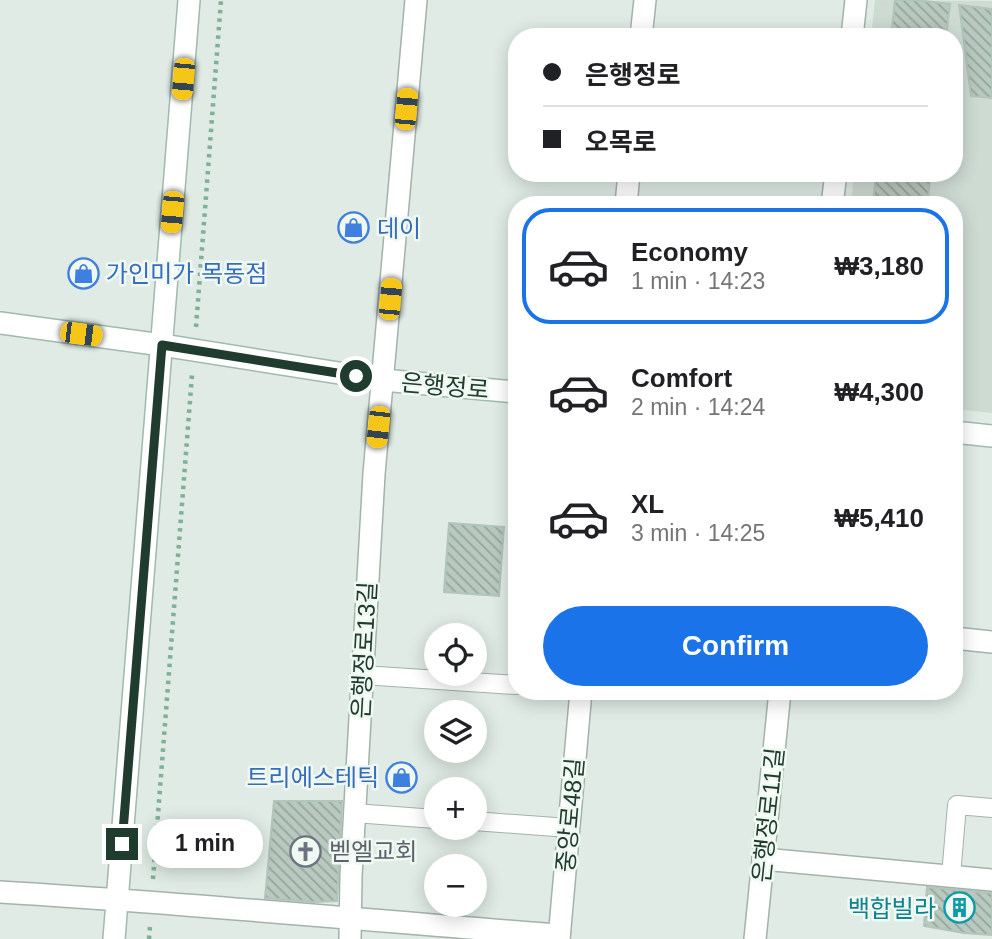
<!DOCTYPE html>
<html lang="en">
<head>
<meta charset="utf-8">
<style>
  :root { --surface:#fff; --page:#f2f2f2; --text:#202124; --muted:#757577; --line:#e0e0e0; --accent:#1a73e8 }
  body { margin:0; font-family:Helvetica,"Noto Sans KR",sans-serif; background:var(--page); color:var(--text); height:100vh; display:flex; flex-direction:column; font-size:26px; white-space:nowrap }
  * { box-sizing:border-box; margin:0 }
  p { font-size:23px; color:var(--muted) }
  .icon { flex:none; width:38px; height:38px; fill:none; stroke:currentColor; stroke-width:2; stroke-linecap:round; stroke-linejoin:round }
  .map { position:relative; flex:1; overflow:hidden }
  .side { position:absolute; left:508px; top:196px; width:455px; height:504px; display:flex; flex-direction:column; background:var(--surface); border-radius:28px; box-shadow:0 4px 18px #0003 }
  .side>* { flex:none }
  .guide { position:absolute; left:508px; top:28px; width:455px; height:154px; border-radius:28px; box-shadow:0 4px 18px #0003; display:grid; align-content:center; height:154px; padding:0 35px; background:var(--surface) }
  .fabs { position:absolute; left:424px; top:623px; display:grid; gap:14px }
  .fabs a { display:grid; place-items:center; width:63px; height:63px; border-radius:50%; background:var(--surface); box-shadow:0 4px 18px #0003; font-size:35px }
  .end { position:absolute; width:32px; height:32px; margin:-16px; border:9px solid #203c2f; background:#fff; box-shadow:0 0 0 4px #fff }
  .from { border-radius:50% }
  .bubble { position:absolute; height:49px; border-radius:24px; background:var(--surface); box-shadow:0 4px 18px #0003; font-size:23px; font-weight:700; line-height:49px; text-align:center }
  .car { position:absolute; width:21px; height:42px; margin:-21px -10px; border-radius:9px; box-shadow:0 0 5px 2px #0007; background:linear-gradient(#f5c518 24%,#345 0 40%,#f5c518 0 76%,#345 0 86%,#f5c518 0) }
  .guide b { display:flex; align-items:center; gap:24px; height:66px; font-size:26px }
  .guide b+b { border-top:2px solid var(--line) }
  .guide i { width:18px; height:18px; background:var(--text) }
  ul { padding:12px 0 0; list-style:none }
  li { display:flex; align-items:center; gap:21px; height:116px; margin:0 14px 10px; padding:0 21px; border:4px solid transparent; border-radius:28px }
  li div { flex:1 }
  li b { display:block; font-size:26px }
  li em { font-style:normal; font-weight:700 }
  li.current { border-color:var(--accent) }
  li>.icon { width:63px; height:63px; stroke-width:1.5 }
  .button { display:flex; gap:14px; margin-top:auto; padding:14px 35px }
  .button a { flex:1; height:80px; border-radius:42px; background:var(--accent); color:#fff; font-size:28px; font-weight:700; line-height:80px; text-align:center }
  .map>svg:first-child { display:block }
  .built { fill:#cedbd3 }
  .building { fill:url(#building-back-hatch); stroke:#b2c5ba; stroke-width:2 }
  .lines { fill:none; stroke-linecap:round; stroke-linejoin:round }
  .lane-casing { stroke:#a2b3aa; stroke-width:20 }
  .street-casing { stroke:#a2b3aa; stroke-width:24 }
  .secondary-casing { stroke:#a0baad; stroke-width:24 }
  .path { stroke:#7fb098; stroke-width:4.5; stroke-dasharray:3.5 5; stroke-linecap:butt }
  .lane { stroke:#fff; stroke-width:18 }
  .street { stroke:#fff; stroke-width:21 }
  .secondary { stroke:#fff; stroke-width:21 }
  .route { stroke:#203c2f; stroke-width:9 }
  .labels { text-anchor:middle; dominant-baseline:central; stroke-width:5; stroke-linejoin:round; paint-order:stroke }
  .shop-label { font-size:24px; fill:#366cbe; stroke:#f0f8f2; text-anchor:start }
  .street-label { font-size:24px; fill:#203c2f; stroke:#f0f8f2 }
  .worship-label { font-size:24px; fill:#5b616d; stroke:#f0f8f2; text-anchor:start }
  .culture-label { font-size:24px; fill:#0d838f; stroke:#f0f8f2; text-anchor:end }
</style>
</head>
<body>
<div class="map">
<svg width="992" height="939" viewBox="0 0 992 939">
  <defs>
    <pattern id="building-back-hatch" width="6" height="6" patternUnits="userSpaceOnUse" patternTransform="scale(1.75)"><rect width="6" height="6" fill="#b8c9bf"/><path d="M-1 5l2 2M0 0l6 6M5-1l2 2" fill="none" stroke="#95a49c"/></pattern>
  </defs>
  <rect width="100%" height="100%" fill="#dfebe4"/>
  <polygon class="built" points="875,0 992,1 992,413 954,409 954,205 851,205 854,173 954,173 954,37 871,37"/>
  <g class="building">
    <polygon points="895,0 915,0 950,4 946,37 891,37"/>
    <polygon points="959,5 992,9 992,98 971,96"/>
    <polygon points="876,173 931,173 927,205 873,205"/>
    <polygon points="449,523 504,527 499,596 444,592"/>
    <polygon points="274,801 342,801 337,901 313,902 265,898"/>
    <polygon points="927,887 992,893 992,935 964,933 924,926"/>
  </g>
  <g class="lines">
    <defs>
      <g id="lane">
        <polyline points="362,675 516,685"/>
        <polyline points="354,813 436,819"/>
        <polyline points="474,821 569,828"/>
        <polyline points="951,876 957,805 992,808"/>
      </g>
      <g id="street">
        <polyline points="641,37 645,0"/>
        <polyline points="852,37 856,0"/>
        <polyline points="626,205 629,173"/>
        <polyline points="832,205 836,173"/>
        <polyline points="954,638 992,642"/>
        <polyline points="763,859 992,880"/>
        <path d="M0,892c186,11 373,29 559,43"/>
        <polyline points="350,939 351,876 374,474 416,0"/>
        <polyline points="559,939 581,691"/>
        <polyline points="755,939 780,691"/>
      </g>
      <g id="secondary">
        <polyline points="0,323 162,345 383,380 516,392"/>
        <polyline points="954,432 992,436"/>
        <polyline points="114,939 189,0"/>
      </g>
    </defs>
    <use href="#lane" class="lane-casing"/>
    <use href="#street" class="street-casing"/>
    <use href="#secondary" class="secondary-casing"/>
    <g class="path">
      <polyline points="196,327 221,0"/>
      <polyline points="153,879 192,375"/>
      <polyline points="149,939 150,926"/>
    </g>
    <use href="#lane" class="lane"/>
    <use href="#street" class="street"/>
    <use href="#secondary" class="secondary"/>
  </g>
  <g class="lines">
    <polyline class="route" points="122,844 162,345 356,376"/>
  </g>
  <defs>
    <symbol id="shop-ring" viewBox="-11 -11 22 22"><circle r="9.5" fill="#f0f8f2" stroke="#3f7fe0" stroke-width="1.5"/><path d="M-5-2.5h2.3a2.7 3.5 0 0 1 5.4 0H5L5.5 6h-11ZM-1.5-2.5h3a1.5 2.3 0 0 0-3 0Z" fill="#3f7fe0"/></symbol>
    <symbol id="church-ring" viewBox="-11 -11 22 22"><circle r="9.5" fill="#f0f8f2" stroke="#6b7280" stroke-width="1.5"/><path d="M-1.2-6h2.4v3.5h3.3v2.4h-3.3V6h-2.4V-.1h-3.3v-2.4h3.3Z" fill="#6b7280"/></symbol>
    <symbol id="building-ring" viewBox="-11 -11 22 22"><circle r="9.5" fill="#f0f8f2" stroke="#0f9aa8" stroke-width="1.5"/><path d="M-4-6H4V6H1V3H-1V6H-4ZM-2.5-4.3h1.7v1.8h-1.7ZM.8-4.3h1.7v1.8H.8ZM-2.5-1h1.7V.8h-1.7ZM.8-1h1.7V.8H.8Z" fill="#0f9aa8"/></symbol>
  </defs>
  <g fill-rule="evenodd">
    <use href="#shop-ring" x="336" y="210" width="35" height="35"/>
    <use href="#shop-ring" x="66" y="256" width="35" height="35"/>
    <use href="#shop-ring" x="384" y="760" width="35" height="35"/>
    <use href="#church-ring" x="288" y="834" width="35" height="35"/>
    <use href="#building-ring" x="942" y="890" width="35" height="35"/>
  </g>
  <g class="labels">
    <g class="shop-label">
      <text x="377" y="228">데이</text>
      <text x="106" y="273">가인미가 목동점</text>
      <text x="379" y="777" text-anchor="end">트리에스테틱</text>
    </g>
    <g class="street-label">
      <text transform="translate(445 386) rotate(5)">은행정로</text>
      <text transform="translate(364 650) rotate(-87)">은행정로13길</text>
      <text transform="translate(570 815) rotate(-85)">중앙로48길</text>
      <text transform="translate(768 815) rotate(-84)">은행정로11길</text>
    </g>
    <g class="worship-label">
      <text x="329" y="851">벧엘교회</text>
    </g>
    <g class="culture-label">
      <text x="936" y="908">백합빌라</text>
    </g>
  </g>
</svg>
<div class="fabs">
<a><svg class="icon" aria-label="locate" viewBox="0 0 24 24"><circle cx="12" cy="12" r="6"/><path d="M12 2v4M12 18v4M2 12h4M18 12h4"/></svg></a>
<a><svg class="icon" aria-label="layers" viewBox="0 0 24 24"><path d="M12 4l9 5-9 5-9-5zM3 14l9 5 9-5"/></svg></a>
<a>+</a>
<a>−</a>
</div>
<i class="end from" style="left:356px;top:376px"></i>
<i class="end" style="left:122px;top:844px"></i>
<div class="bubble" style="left:147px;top:819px;width:116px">1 min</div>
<i class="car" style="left:183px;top:79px;rotate:185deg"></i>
<i class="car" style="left:406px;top:109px;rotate:5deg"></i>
<i class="car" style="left:172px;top:212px;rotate:185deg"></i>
<i class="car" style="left:390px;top:299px;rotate:5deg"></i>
<i class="car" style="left:81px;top:334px;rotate:97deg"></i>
<i class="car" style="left:378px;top:427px;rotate:186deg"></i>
<div class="guide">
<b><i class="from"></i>은행정로</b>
<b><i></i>오목로</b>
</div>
<section class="side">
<ul>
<li class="current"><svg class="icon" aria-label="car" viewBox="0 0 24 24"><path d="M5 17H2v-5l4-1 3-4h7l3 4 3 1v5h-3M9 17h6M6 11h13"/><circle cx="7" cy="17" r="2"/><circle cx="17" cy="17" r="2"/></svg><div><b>Economy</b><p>1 min · 14:23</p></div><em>₩3,180</em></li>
<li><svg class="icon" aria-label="car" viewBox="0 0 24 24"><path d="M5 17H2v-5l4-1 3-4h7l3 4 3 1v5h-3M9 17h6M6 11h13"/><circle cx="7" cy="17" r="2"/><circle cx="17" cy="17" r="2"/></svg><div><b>Comfort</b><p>2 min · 14:24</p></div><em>₩4,300</em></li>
<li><svg class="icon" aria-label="car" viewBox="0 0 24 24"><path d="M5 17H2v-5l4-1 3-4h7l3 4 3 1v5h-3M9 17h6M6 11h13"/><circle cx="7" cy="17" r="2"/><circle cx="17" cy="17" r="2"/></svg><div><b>XL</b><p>3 min · 14:25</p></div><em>₩5,410</em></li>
</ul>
<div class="button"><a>Confirm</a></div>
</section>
</div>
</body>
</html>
